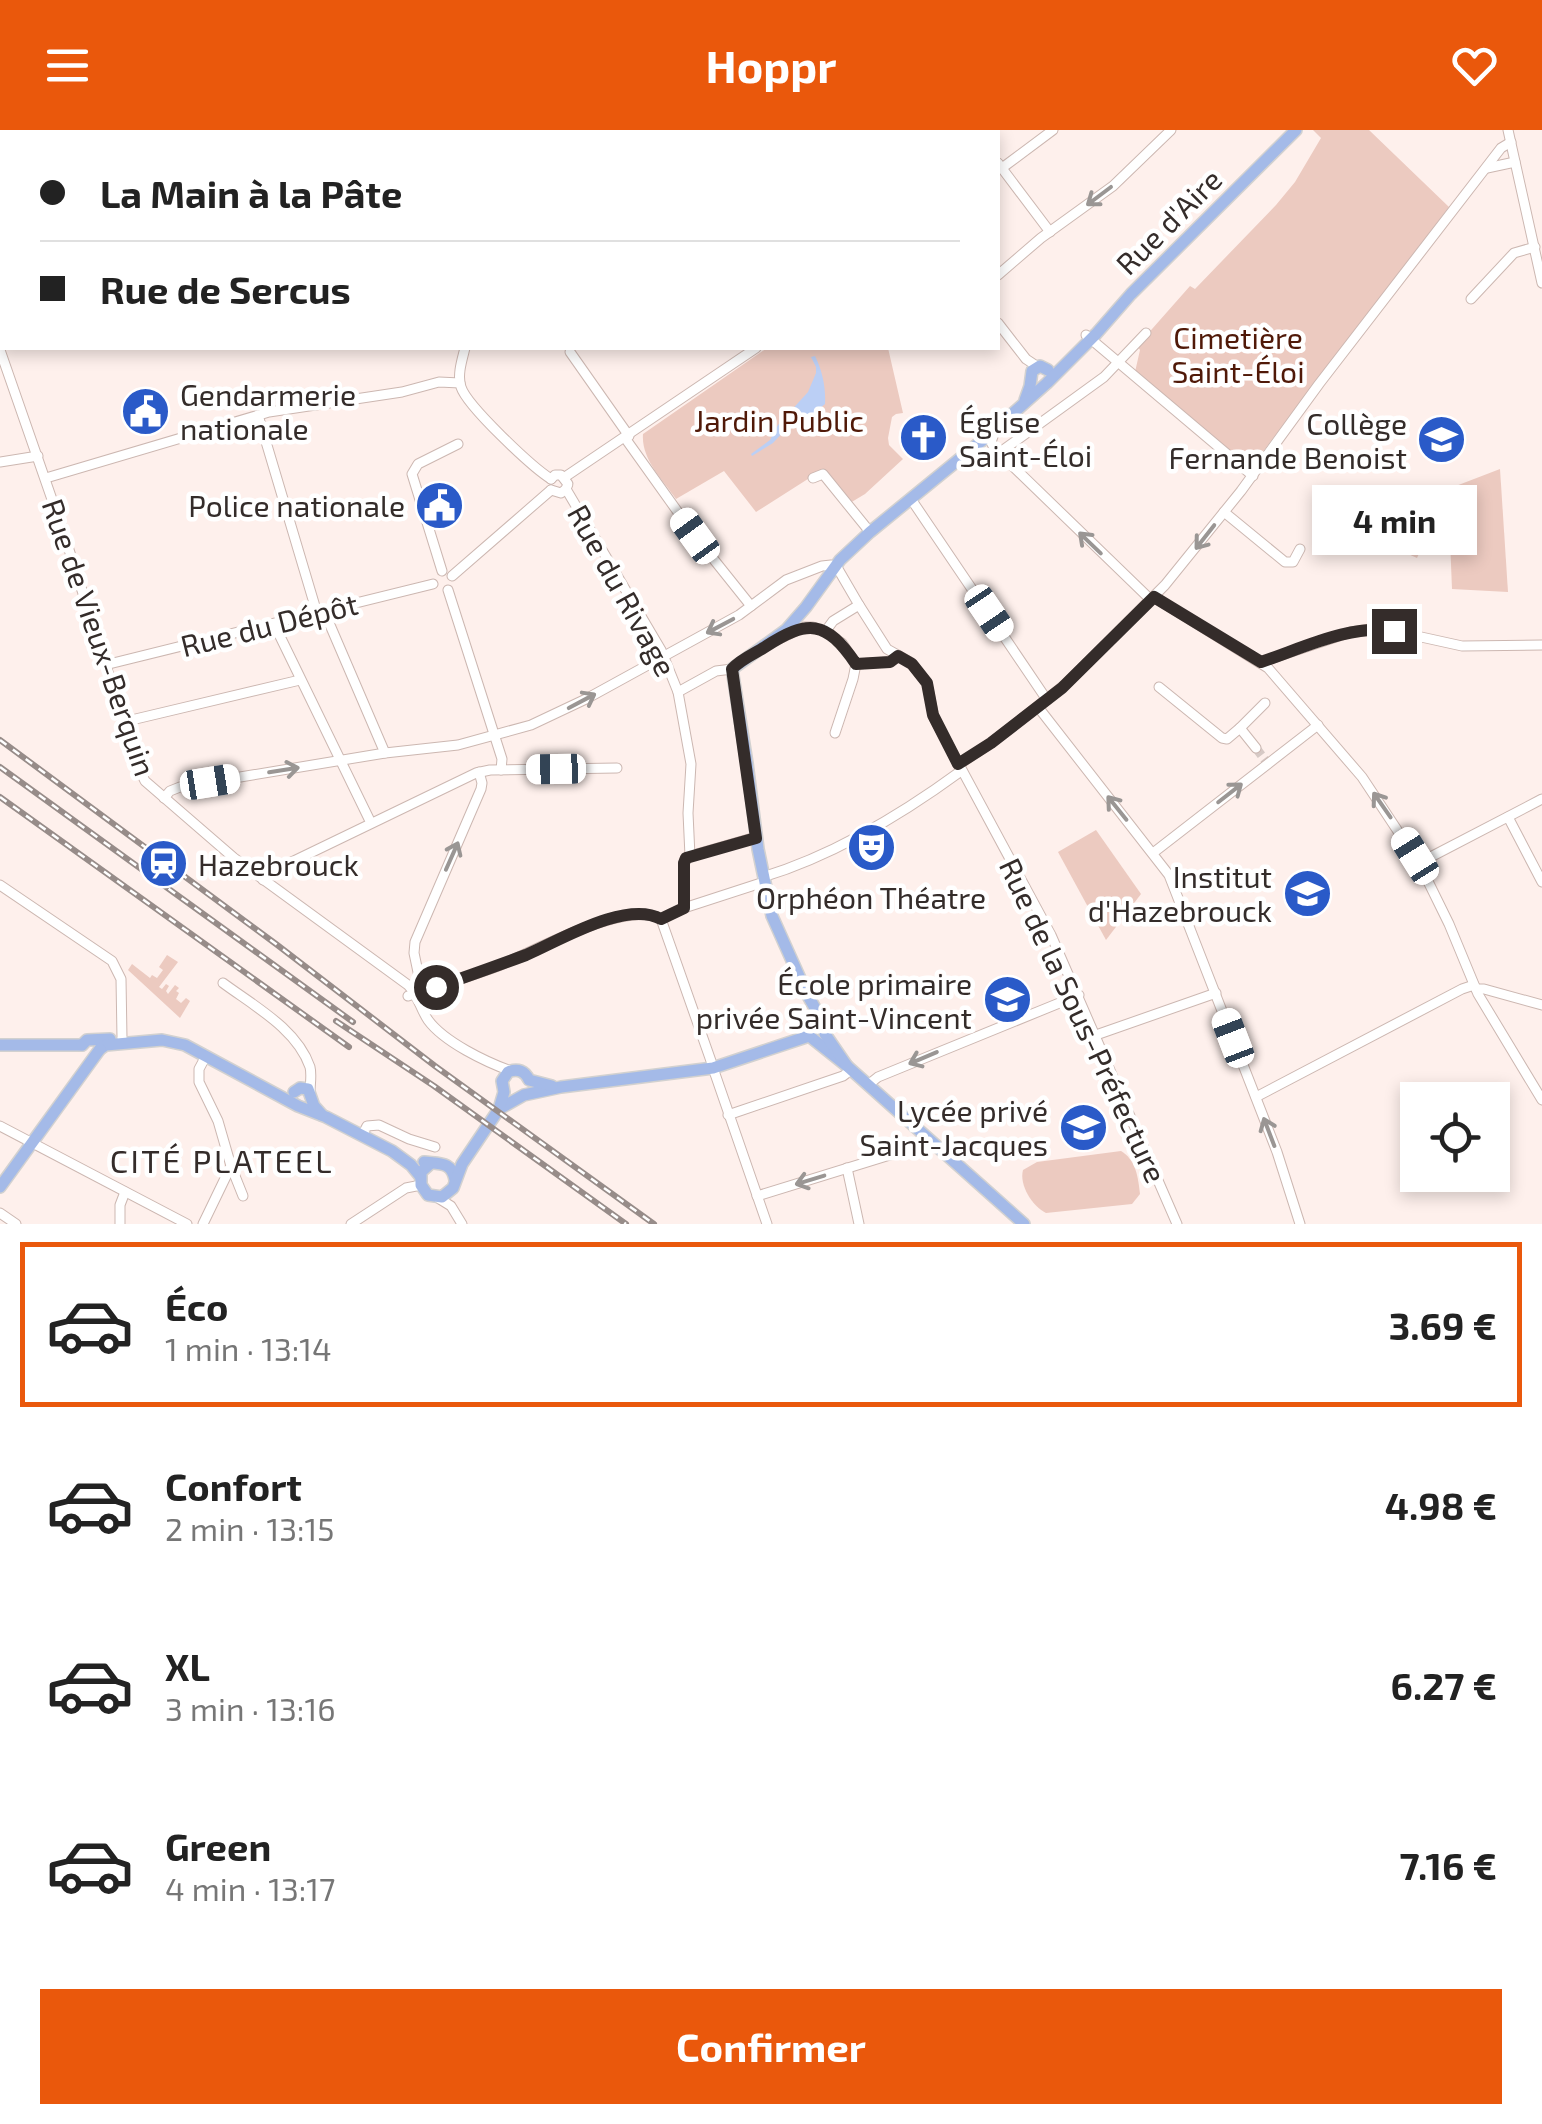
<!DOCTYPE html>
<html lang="fr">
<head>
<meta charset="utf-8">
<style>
  :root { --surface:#fff; --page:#f2f2f2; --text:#222; --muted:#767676; --line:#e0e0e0; --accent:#ea580c }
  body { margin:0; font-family:"Exo 2",sans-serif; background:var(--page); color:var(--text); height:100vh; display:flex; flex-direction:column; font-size:38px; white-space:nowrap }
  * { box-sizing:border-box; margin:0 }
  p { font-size:32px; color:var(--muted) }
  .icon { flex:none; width:55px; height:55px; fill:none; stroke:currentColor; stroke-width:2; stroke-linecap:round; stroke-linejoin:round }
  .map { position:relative; height:1094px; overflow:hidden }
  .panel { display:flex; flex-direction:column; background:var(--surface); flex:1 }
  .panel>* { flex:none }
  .top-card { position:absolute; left:0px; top:0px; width:1000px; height:220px; box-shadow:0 5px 15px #0003; display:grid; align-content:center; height:220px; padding:0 40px; background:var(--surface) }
  .tools { position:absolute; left:1400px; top:952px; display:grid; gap:20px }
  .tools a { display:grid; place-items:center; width:110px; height:110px; border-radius:0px; background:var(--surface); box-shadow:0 5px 15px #0003; font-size:50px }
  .end { position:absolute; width:45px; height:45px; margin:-22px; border:12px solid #342c2a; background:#fff; box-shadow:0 0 0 5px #fff }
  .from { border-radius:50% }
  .bubble { position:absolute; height:70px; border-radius:0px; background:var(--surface); box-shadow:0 5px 15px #0003; font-size:32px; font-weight:700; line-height:70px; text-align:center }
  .car { position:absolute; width:30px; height:60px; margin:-30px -15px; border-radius:12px; box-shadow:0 0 8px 2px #0007; background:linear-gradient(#fff 24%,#345 0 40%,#fff 0 76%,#345 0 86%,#fff 0) }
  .top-card b { display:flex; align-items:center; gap:35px; height:95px; font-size:38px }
  .top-card b+b { border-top:2px solid var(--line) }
  .top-card i { width:25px; height:25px; background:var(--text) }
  ul { padding:18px 0 0; list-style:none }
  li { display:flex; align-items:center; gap:30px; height:165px; margin:0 20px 15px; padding:0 20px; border:5px solid transparent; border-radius:0px }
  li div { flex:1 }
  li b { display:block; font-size:38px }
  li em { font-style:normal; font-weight:700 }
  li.selected { border-color:var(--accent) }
  li>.icon { width:90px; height:90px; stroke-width:1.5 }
  .cta { display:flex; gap:20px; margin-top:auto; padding:20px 40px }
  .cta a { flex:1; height:115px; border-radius:0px; background:var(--accent); color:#fff; font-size:40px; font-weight:700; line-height:115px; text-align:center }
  header { display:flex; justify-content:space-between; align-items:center; height:130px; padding:0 40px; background:var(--accent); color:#fff; font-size:45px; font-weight:700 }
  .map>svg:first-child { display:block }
  .green { fill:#eccac0 }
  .water { fill:#bbcff5 }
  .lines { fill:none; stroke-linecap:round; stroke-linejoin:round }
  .stream { stroke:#bbcff5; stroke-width:2.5 }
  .minor-tunnel { stroke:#d6c9c5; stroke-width:9; stroke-dasharray:9 4.5; stroke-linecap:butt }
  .minor-casing { stroke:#ccb7b1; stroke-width:11 }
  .major-casing { stroke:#d2d1d0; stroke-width:14 }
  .minor { stroke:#fff; stroke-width:9 }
  .major { stroke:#a4bae8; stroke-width:11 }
  .rail-casing { stroke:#978c89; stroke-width:6 }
  .rail { stroke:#fff; stroke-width:2.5; stroke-dasharray:8; stroke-linecap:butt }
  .oneway { stroke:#9a9694 }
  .route { stroke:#342c2a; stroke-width:12 }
  .labels { text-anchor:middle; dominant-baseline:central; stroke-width:9; stroke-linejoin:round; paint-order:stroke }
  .street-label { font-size:30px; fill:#342c2a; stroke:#fff }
  .park-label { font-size:30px; fill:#501908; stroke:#fff }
  .poi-label { font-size:30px; fill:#342c2a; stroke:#fff; text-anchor:end }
  .neighbourhood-label { font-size:32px; letter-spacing:2.5px; fill:#342c2a; stroke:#fff }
</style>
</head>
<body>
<header><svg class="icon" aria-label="menu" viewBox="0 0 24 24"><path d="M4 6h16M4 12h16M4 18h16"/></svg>Hoppr<svg class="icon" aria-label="heart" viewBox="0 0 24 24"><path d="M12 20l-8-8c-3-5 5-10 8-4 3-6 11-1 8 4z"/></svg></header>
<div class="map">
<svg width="1542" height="1094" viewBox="0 0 1542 1094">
  <rect width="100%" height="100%" fill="#fef0ec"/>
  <g class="green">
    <polygon points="1313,0 1369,0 1449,77 1252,336 1248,337 1135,242 1140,220 1137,216 1190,156 1195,159 1276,75 1295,52 1321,8"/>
    <path d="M767,218h121l15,65 -7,1 -4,3 -4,21 1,7 14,14 -38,35 -15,9 -28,-33 -66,42 -32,-41 -48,28c-13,-19 -35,-40 -33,-65z"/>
    <polygon points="1500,339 1508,462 1452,459 1448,359"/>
    <polygon points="1388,380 1430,399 1417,428 1375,409"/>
    <polygon points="1096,700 1141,764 1106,810 1058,722"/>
    <polygon points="167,825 178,832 159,857 162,859 166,854 169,856 166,861 168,864 175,855 179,858 176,861 179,863 176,869 181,873 186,868 190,871 180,888 128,840 132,834 150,848 152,845 157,848 163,840 159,837"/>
    <path d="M1121,1021c15,9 17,26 19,43l-8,10 -86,9c-14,-7 -27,-28 -23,-43l14,-8z"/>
  </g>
  <path class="water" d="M815,226c7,14 11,31 10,48l-12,10 -26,14 -14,15 -21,13 -1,-2 19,-14 8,-15 30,-33 8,-19v-6l-5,-10z"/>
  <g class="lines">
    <polyline class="stream" points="285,0 286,2"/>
    <polyline class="minor-tunnel" points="1256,618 1265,630"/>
    <defs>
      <g id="minor">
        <polyline points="428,0 429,2"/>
        <polyline points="852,0 854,2"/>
        <polyline points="972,0 974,2"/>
        <polyline points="1508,0 1542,153"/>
        <polyline points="734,2 738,0"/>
        <polyline points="786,2 790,0"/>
        <polyline points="885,2 889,0"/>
        <polyline points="998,33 1050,102"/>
        <polyline points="1002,38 1053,0"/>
        <polyline points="1487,38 1515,32"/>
        <polyline points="998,145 1041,108 1113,56 1171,0"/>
        <polyline points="1471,169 1514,123 1535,117"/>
        <polyline points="998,193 1026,229 1038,237"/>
        <polyline points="1086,205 1253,346"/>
        <path d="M465,218c-3,12 -8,27 -4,39 6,19 71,80 90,92"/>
        <path d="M0,220l64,184 74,232 7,15 89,77 174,127c10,10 12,23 20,35 16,22 58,42 83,51"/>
        <polyline points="570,222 629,306"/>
        <polyline points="258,285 317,483"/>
        <polyline points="995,301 991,312 994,318 1151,470"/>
        <polyline points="625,308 695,406 751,476"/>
        <polyline points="999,323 1104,247 1146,203"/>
        <polyline points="0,332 38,326"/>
        <polyline points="565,347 756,218"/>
        <polyline points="46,348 269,282 402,262 439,252 460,253"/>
        <polyline points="813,348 823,344 870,402"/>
        <polyline points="551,349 555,345 561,345 568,354 566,359 561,363 551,360"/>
        <polyline points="566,359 661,520 678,562 691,634 688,683 690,726"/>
        <polyline points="911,369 1047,570"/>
        <polyline points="1224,382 1285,432 1293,432 1300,419"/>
        <polyline points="442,441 412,344 418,334 458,314"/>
        <polyline points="452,446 551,360"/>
        <polyline points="448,460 502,629 501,640"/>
        <polyline points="1154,467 1268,538 1362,647 1419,733 1449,794 1478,864 1542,970"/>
        <polyline points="324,481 385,623"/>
        <polyline points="274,494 371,693"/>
        <polyline points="781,508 804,497 813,497"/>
        <polyline points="898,526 887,532 856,534 842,513 825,502 833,491 859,475 887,519 910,532 927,553 934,588 1051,805 1177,1094"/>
        <polyline points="1261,532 1351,502 1370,499 1394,501 1462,516 1542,515"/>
        <polyline points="105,535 433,454"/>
        <polyline points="1159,557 1222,608 1227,609 1240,598"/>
        <polyline points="678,562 716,541 732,539"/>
        <polyline points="1038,577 1169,745 1277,1022 1300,1094"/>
        <polyline points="123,592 300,550"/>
        <polyline points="835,603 853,549 856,534"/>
        <polyline points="1256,618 1240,598 1265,573"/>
        <polyline points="958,635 991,613 1067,553 1165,455 1241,361 1319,254 1501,18 1511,12"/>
        <polyline points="164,668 170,661 180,657 385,623 458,615 531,595 586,569 739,485 786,450 822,436 831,435 838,439 859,475"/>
        <polyline points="1508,687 1542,752"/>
        <polyline points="1153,723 1318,595"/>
        <polyline points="690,726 756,707"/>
        <polyline points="1419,733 1542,669"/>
        <path d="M763,747c72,-22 138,-62 198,-106"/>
        <polyline points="263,750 273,741 476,643 490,640 617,638"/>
        <polyline points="0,755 112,831 121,849 122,908"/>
        <polyline points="684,778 684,733 685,729 690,726"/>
        <polyline points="661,789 711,931"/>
        <path d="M223,853c31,23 74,46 87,84 2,8 0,17 0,25"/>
        <polyline points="1476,859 1484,859 1542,875"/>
        <polyline points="422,861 414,823 415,812 481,659 482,653 479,642"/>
        <path d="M408,866c30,-10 60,-19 90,-30 36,-14 128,-67 163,-47l23,-11 80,-26"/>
        <polyline points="1096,905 1216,863"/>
        <polyline points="713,938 767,1094"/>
        <polyline points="868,955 878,947 1079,865"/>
        <polyline points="1256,967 1462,859 1474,855"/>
        <polyline points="728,985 843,946 851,940"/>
        <polyline points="0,996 187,1094"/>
        <polyline points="362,1006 367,996 379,995 409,1009 435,1017"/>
        <polyline points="231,1036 243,1066"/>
        <polyline points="847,1038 859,1094"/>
        <polyline points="757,1066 919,1016 928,1008"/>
        <polyline points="438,1068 451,1076 462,1094"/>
        <polyline points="0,1083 16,1094"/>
        <polyline points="120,1094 120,1075 125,1062"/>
        <polyline points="203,1094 231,1036 218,991 199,952 199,939 206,926"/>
        <polyline points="351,1094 406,1058 421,1055"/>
      </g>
      <g id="major">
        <polyline points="1025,270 1030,256 1032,241 1040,236 1048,240"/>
        <polyline points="806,896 808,905 847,936 1024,1094"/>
        <polyline points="0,915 82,915"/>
        <polyline points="82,915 87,910 110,909"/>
        <polyline points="100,919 106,915 162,910 185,915 298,976 326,987 392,1021 411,1035 420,1046"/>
        <polyline points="847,936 825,904 824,894 807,864 772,786 758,719 747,633 732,539 786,500 806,477 840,430 870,402 984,309 1047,253 1096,204 1131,164 1296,0"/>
        <polyline points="294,962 300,958 308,959 314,976 322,985"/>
        <polyline points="499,979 524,965 561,957 713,938 809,906"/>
        <path d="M424,1032c15,2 28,-1 31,18"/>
        <path d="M431,1033l-10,9v13l7,10 14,2 11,-9 9,-24 37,-55 5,-17 -2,-11 6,-9c10,-4 17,-1 21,8l23,6"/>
        <polyline points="0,1057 100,919"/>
      </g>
    </defs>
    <use href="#minor" class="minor-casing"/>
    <use href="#major" class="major-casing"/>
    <use href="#minor" class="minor"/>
    <use href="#major" class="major"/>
    <defs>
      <g id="rail">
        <polyline points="0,610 276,814 435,936 654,1094"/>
        <polyline points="0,637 353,892"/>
        <polyline points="0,667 349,917"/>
        <polyline points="336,891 434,956 626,1094"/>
      </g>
    </defs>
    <use href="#rail" class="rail-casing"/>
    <use href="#rail" class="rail"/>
  </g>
  <defs><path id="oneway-shaft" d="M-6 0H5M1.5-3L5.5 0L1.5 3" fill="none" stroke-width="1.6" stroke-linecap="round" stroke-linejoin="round" transform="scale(2.5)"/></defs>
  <g class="oneway">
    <use href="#oneway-shaft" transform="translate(1099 66) rotate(143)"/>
    <use href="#oneway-shaft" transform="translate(1205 407) rotate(128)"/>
    <use href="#oneway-shaft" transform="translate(1090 413) rotate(-136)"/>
    <use href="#oneway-shaft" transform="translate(720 496) rotate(152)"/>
    <use href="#oneway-shaft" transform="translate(582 571) rotate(-28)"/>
    <use href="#oneway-shaft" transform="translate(284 640) rotate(-9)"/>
    <use href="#oneway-shaft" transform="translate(1230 663) rotate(-38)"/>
    <use href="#oneway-shaft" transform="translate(1382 675) rotate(-125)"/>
    <use href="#oneway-shaft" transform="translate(1117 678) rotate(-129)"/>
    <use href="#oneway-shaft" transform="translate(452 726) rotate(-66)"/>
    <use href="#oneway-shaft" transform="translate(923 928) rotate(157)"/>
    <use href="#oneway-shaft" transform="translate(1269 1002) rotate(-111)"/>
    <use href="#oneway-shaft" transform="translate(810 1050) rotate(163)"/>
  </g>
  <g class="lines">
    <path class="route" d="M436,857c30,-10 60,-21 90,-32 33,-14 99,-55 135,-36l23,-11v-45l2,-5 70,-20 -24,-169c9,-10 22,-15 33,-22 43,-28 61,-27 91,17l34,-2 8,-6 14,8 15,19 6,32 25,49 33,-21 71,-55 92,-91 107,65c42,-14 89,-38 133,-31"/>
  </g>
  <defs>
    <symbol id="civic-disc" viewBox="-11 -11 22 22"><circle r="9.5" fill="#2a5ac8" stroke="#fff"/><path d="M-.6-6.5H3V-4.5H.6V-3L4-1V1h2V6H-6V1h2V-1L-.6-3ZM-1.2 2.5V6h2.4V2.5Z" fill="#fff"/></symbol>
    <symbol id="church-disc" viewBox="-11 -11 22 22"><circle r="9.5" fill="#2a5ac8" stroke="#fff"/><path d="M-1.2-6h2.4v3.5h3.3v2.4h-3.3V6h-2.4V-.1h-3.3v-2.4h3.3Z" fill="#fff"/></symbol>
    <symbol id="school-disc" viewBox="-11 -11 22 22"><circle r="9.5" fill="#2a5ac8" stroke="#fff"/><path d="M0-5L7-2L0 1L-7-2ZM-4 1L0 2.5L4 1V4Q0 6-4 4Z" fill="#fff"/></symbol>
    <symbol id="theatre-disc" viewBox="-11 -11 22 22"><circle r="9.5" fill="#2a5ac8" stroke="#fff"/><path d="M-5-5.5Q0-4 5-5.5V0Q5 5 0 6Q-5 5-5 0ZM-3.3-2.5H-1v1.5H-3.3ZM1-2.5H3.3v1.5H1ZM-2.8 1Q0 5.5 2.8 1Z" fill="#fff"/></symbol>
    <symbol id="station-disc" viewBox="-11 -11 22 22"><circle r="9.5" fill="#2a5ac8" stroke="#fff"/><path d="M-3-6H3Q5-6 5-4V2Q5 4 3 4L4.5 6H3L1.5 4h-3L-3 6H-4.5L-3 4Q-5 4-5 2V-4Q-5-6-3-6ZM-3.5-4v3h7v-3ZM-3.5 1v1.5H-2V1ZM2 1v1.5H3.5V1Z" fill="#fff"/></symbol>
  </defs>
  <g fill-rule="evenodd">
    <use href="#civic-disc" x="118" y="254" width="55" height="55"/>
    <use href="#church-disc" x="896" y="280" width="55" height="55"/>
    <use href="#school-disc" x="1414" y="282" width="55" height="55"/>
    <use href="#civic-disc" x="412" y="348" width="55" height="55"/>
    <use href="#theatre-disc" x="844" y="690" width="55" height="55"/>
    <use href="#station-disc" x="136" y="706" width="55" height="55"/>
    <use href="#school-disc" x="1280" y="736" width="55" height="55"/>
    <use href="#school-disc" x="980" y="842" width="55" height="55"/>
    <use href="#school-disc" x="1056" y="970" width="55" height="55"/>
  </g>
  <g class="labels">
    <g class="street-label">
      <text transform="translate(1168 91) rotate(-45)">Rue d'Aire</text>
      <text transform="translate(623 460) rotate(61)">Rue du Rivage</text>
      <text transform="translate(269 494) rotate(-14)">Rue du Dépôt</text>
      <text transform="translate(100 507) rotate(71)">Rue de Vieux-Berquin</text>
      <text transform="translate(1084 890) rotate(65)">Rue de la Sous-Préfecture</text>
    </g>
    <g class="park-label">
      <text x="1238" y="207">Cimetière<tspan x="1238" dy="34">Saint-Éloi</tspan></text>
      <text x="779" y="290">Jardin Public</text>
    </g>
    <g class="poi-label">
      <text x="180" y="264" text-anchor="start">Gendarmerie<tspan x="180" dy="34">nationale</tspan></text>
      <text x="959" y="291" text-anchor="start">Église<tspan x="959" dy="34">Saint-Éloi</tspan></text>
      <text x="1407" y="293">Collège<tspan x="1407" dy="34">Fernande Benoist</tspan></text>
      <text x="405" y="375">Police nationale</text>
      <text x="198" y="734" text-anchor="start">Hazebrouck</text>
      <text x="1272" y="746">Institut<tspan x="1272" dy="34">d'Hazebrouck</tspan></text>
      <text x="871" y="767" text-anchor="middle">Orphéon Théatre</text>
      <text x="972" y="853">École primaire<tspan x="972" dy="34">privée Saint-Vincent</tspan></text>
      <text x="1048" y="980">Lycée privé<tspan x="1048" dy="34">Saint-Jacques</tspan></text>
    </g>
    <g class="neighbourhood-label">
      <text x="222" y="1030">CITÉ PLATEEL</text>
    </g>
  </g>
</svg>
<div class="tools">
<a><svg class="icon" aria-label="locate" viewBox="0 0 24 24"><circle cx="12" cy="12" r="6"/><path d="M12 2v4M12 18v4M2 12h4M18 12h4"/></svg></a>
</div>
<i class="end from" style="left:436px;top:857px"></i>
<i class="end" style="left:1394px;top:501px"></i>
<div class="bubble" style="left:1312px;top:355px;width:165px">4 min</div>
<i class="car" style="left:695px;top:406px;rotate:324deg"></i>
<i class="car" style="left:989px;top:483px;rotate:146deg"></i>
<i class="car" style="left:556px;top:639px;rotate:269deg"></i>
<i class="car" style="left:210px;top:652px;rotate:81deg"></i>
<i class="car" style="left:1415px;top:726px;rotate:328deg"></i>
<i class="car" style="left:1233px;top:908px;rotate:339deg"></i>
<div class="top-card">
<b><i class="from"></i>La Main à la Pâte</b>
<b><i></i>Rue de Sercus</b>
</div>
</div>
<section class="panel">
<ul>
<li class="selected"><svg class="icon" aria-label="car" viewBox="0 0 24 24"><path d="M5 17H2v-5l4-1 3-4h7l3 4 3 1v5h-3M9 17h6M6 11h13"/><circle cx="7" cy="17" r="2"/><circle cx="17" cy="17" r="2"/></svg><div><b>Éco</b><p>1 min · 13:14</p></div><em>3.69 €</em></li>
<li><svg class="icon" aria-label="car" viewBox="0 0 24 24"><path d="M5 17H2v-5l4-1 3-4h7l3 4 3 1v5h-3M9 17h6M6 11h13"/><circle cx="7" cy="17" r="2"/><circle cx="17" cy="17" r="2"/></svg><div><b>Confort</b><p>2 min · 13:15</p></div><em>4.98 €</em></li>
<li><svg class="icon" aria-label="car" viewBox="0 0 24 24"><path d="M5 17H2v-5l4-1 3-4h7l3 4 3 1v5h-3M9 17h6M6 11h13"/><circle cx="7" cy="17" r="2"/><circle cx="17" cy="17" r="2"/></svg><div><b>XL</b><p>3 min · 13:16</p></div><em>6.27 €</em></li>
<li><svg class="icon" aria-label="car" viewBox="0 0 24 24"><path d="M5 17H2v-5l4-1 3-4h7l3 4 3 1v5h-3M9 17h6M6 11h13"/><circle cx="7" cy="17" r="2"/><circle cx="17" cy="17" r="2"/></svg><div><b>Green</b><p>4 min · 13:17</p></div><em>7.16 €</em></li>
</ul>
<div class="cta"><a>Confirmer</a></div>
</section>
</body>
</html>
